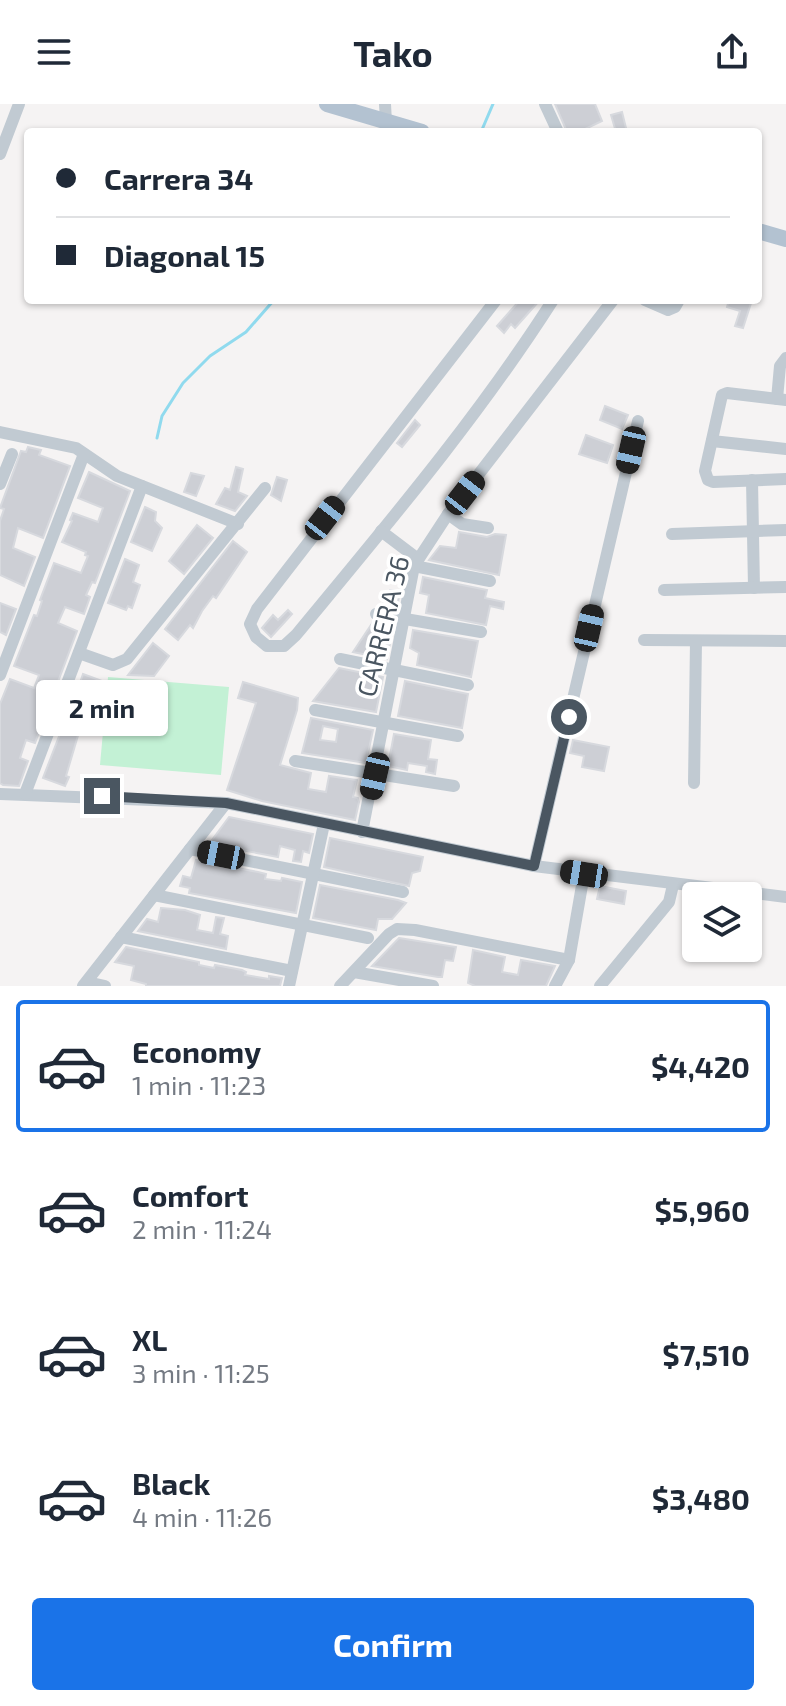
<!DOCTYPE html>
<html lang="en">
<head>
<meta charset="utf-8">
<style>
  :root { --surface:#fff; --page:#f6f6f7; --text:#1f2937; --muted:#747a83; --line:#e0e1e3; --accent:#1a73e8 }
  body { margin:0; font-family:"Exo 2",sans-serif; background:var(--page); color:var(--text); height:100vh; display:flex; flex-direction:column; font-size:30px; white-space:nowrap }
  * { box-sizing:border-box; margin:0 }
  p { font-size:26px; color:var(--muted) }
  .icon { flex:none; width:44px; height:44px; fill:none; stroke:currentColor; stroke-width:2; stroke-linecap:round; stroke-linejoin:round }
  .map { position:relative; height:882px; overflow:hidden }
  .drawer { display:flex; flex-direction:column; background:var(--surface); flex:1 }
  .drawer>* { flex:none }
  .top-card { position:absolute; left:24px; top:24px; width:738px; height:176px; border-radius:8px; box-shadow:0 2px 6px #0004; display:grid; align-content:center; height:176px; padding:0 32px; background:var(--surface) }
  .fabs { position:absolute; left:682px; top:778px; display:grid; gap:16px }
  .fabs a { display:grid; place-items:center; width:80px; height:80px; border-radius:8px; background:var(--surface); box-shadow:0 2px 6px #0004; font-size:40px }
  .end { position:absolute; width:36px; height:36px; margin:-18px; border:10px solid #4a5661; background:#fff; box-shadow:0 0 0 4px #fff }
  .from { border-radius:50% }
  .bubble { position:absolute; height:56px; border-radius:8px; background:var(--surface); box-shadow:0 2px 6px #0004; font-size:26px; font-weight:700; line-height:56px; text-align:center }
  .car { position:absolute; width:24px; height:48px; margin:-24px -12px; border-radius:10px; box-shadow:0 0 6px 2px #0007; background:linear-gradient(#222 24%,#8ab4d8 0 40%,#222 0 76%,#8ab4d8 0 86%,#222 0) }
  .top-card b { display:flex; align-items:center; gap:28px; height:76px; font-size:30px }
  .top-card b+b { border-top:2px solid var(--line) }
  .top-card i { width:20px; height:20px; background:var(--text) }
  ul { padding:14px 0 0; list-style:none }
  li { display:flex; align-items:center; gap:24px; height:132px; margin:0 16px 12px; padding:0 16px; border:4px solid transparent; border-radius:8px }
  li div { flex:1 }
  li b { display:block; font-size:30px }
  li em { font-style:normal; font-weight:700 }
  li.selected { border-color:var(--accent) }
  li>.icon { width:72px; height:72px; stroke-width:1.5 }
  .primary-button { display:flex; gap:16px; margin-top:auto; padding:16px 32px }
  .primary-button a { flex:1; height:92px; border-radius:8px; background:var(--accent); color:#fff; font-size:32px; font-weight:700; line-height:92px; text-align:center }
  header { display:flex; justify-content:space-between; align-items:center; height:104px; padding:0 32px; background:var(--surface); font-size:36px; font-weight:700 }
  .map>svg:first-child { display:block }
  .green { fill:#c3f1d5 }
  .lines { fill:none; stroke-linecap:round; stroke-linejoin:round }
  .stream { stroke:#90daee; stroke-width:3 }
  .building { fill:#cdcfd5; stroke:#d7d9de; stroke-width:2; fill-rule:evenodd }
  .minor { stroke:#c1cad2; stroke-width:12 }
  .major { stroke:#b3c2d1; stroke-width:16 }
  .route { stroke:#4a5661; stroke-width:10 }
  .labels { text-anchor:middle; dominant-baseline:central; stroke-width:7; stroke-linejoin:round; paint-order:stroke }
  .street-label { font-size:26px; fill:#4a5661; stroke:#fff }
</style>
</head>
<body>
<header><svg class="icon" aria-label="menu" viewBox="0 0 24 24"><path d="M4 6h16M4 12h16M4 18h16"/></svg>Tako<svg class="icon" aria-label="share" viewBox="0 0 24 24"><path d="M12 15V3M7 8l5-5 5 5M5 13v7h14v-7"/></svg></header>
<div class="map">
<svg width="786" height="882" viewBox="0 0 786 882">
  <rect width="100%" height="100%" fill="#f5f3f3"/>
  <polygon class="green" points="108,573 229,583 221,671 100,661"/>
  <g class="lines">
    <g class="stream">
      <polyline points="481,28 493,0"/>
      <polyline points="157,334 162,312 183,279 210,252 246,228 274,196"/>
    </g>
  </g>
  <g class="building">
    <polygon points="555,0 595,0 602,17 579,28 567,28"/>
    <polygon points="622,8 627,28 616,28 611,11"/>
    <polygon points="520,196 540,196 515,224 511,220 504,229 497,222"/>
    <polygon points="729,196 752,196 743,224 735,222 740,207 727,203"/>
    <polygon points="605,302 628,311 622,325 600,316"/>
    <polygon points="415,316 420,321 402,343 397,339"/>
    <polygon points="586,331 613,341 607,359 579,350"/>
    <polygon points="28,343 41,346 39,351 70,362 43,434 18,424 13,444 35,453 24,482 0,471 0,417 4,405 0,404 21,347 26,348"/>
    <polygon points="236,363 243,365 238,388 247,392 235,407 216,400 225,384 230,386"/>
    <polygon points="89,368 130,387 95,479 92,478 86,491 90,493 84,510 65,503 58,519 77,527 35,639 26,636 20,654 28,657 19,682 3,681 0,679 0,600 10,575 34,584 39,571 14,562 34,511 37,512 42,497 40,496 54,459 81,469 88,452 85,451 86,448 62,438 72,417 70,416 73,409 98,418 103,404 78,394"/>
    <polygon points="191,369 204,372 196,392 184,388"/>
    <polygon points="277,373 287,376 281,397 271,391"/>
    <polygon points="145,403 156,408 155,417 162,424 152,447 131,438"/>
    <polygon points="197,421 213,434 184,470 169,457"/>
    <polygon points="459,428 487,433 495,430 506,431 499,471 429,456 440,442 456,444"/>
    <polygon points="233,437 247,448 216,494 213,492 202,507 193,524 190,521 178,536 165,525"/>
    <polygon points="125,455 139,461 133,478 140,481 132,504 128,502 126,506 108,499"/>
    <polygon points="423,473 487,486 485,494 504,498 503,505 490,502 486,521 426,509 429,491 420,489"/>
    <polygon points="390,486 400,487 397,504 382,502"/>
    <polygon points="0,499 16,505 6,531 0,528"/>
    <polygon points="288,506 292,510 271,533 262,524 273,511 278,516"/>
    <polygon points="373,518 393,523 387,555 353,548"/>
    <polygon points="413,526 478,537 471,573 417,561 419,549 410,544"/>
    <polygon points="153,539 169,552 154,572 128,571"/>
    <polygon points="339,564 383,573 376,608 313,597"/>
    <polygon points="83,570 105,578 90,612 71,605"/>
    <polygon points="405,577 468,590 462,624 398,612"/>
    <polygon points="243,578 298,594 297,606 280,661 311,669 308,685 326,688 329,672 357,676 353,693 358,694 359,698 355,716 262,697 227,686 256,599 238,594"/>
    <path d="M311,614l62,12 -7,33 -64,-10zM323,622l15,3 -2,13 -16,-2z"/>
    <polygon points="63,622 79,628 66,672 69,673 65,682 43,674"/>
    <polygon points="394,630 431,636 428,655 437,656 435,670 426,668 427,662 408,659 407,666 388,662"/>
    <polygon points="573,636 609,643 604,667 582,663 584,652 570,649"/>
    <polygon points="229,713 313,730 309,749 303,747 301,758 293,757 295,746 280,742 278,753 209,740"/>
    <polygon points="330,734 423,753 420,767 412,769 409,782 324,763"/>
    <polygon points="196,756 258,768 266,770 265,775 281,777 282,774 302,778 296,809 189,789 190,784 180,782 183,772 191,774"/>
    <polygon points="320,781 398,796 406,799 392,815 378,815 376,826 313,814"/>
    <polygon points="600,782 626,787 624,800 597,795"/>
    <polygon points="161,804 185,806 200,811 197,826 213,829 216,813 224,814 220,830 228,832 226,845 138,827 147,815 158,818"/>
    <polygon points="399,834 456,843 453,857 445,856 442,873 438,873 372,862"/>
    <polygon points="126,843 199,858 199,861 214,864 215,861 242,866 246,868 245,871 269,875 269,872 282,874 280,882 146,882 146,880 131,876 134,862 115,858"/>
    <polygon points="473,846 505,853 502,868 518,871 521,856 555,862 546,882 475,882 468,879"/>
  </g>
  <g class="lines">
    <g class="minor">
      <polyline points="385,0 386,18"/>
      <polyline points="545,0 558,28"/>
      <polyline points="0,50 19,0"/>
      <path d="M496,196l-239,309 -7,15 6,13 11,9h17l12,-11c90,-109 181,-216 257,-335"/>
      <polyline points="645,196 668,206 675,203 679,196"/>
      <polyline points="777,295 780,262 786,254"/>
      <polyline points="786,296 727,289 722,291 705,367 708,376 713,378 786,375"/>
      <polyline points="0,328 76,344 117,372 238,420"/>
      <polyline points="712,337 786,345"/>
      <polyline points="752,376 754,484"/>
      <polyline points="0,380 12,350"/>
      <polyline points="448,410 462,420 488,424"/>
      <polyline points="381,427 418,455"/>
      <polyline points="672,430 786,426"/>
      <polyline points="414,462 490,477"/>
      <polyline points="664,486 786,483"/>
      <polyline points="376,510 481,528"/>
      <polyline points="644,536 786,537"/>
      <polyline points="79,549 113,561 127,555 265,384"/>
      <polyline points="340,555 468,581"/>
      <polyline points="0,571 84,350"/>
      <polyline points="315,606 458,632"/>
      <polyline points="295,657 454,682"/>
      <polyline points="694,679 696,537"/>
      <polyline points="0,690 226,699 534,762 786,793"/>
      <polyline points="25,690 142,382"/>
      <polyline points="362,728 414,462 448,410 613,196"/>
      <polyline points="190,745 403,788"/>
      <polyline points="534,762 638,317"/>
      <polyline points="154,791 368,834"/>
      <polyline points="121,833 292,867"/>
      <polyline points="354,868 433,882"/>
      <polyline points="87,878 105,882"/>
      <polyline points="83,882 226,699"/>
      <polyline points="289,882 324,720"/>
      <polyline points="340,882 389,830 397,825 415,826 569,856"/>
      <polyline points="555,882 569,856 584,770"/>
      <polyline points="600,882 669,798 673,781"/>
    </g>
    <g class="major">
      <polyline points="327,0 422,28"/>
      <polyline points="758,127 786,135"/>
    </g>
  </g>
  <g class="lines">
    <polyline class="route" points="102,692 226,699 534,762 569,613"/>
  </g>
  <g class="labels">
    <g class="street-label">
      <text transform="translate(382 522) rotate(-76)">CARRERA 36</text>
    </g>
  </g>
</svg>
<div class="fabs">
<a><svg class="icon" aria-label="layers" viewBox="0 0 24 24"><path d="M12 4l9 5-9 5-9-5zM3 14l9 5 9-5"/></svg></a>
</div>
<i class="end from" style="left:569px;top:613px"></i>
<i class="end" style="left:102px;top:692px"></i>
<div class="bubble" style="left:36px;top:576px;width:132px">2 min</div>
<i class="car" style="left:631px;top:346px;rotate:193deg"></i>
<i class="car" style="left:465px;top:389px;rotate:38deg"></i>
<i class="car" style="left:325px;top:414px;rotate:38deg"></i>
<i class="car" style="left:589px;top:524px;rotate:13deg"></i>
<i class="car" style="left:375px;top:672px;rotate:193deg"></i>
<i class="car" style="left:221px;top:751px;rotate:281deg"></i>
<i class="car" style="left:584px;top:770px;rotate:279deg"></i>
<div class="top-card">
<b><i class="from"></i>Carrera 34</b>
<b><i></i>Diagonal 15</b>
</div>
</div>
<section class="drawer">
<ul>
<li class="selected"><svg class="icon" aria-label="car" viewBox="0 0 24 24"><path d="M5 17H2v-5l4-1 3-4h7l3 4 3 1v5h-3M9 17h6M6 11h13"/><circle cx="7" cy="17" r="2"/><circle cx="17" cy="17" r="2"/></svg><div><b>Economy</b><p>1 min · 11:23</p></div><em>$4,420</em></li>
<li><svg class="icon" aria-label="car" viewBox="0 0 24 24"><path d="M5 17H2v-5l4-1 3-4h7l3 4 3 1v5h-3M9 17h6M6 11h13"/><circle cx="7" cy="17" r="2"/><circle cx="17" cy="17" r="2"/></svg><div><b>Comfort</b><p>2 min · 11:24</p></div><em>$5,960</em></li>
<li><svg class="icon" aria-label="car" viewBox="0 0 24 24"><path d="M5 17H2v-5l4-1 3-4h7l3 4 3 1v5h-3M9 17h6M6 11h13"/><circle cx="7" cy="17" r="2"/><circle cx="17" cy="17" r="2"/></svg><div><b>XL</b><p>3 min · 11:25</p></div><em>$7,510</em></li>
<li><svg class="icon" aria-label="car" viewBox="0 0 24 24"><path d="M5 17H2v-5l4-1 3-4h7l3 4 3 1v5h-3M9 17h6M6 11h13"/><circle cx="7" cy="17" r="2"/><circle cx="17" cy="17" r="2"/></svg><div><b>Black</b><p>4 min · 11:26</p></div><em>$3,480</em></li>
</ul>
<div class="primary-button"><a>Confirm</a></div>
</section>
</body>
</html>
